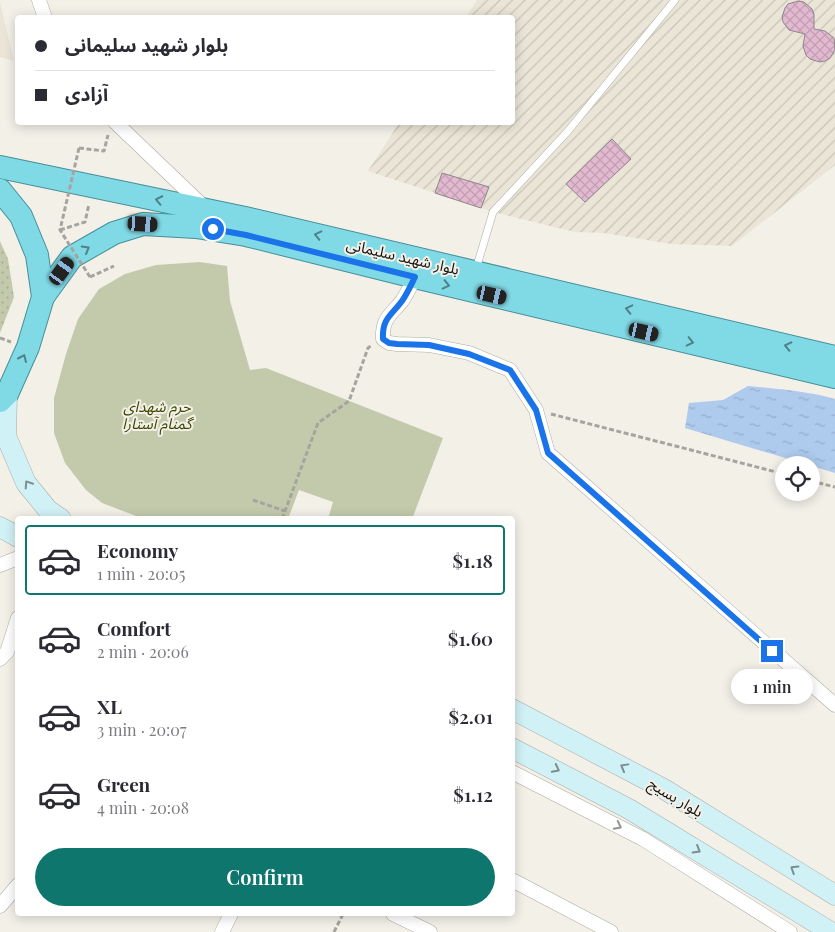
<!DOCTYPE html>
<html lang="en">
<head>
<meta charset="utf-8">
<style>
  :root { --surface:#fff; --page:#f2f2f3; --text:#2b2b33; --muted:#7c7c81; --line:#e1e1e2; --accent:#0f766e }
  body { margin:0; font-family:"Playfair Display","Noto Sans Arabic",serif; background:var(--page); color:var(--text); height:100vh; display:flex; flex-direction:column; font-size:19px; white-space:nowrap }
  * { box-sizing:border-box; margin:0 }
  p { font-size:16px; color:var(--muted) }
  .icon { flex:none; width:28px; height:28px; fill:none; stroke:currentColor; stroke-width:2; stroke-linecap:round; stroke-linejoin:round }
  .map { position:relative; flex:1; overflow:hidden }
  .drawer { position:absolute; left:15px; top:516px; width:500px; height:400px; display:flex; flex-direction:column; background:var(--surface); border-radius:5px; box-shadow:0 2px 12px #0003 }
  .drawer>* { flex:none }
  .top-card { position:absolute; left:15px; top:15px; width:500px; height:110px; border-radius:5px; box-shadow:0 2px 12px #0003; display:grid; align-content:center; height:110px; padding:0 20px; background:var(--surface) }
  .fabs { position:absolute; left:775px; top:456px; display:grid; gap:10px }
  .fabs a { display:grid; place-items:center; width:45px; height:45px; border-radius:50%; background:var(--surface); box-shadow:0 2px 12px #0003; font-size:25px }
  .end { position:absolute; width:22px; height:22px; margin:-11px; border:6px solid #1a73e8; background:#fff; box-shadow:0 0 0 2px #fff }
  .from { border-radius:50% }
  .bubble { position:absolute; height:35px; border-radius:18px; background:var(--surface); box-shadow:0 2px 12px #0003; font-size:16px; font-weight:600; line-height:35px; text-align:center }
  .car { position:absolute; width:15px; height:30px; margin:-15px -8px; border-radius:6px; box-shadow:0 0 4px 1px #0007; background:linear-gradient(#222 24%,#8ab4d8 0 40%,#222 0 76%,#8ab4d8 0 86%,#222 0) }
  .top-card b { display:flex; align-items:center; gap:18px; height:48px; font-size:19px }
  .top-card b+b { border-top:1px solid var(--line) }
  .top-card i { width:12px; height:12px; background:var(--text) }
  ul { padding:9px 0 0; list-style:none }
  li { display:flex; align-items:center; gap:15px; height:70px; margin:0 10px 8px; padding:0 10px; border:2px solid transparent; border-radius:5px }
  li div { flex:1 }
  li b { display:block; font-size:19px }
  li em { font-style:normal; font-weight:600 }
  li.selected { border-color:var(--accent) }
  li>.icon { width:45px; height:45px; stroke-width:1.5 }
  .action { display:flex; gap:10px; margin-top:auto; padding:10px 20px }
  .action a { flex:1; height:58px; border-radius:30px; background:var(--accent); color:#fff; font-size:20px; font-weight:600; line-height:58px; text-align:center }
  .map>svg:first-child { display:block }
  .built { fill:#eae5d6 }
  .industrial { fill:url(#industrial-furrows) }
  .grass { fill:url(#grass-dots) }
  .park { fill:#c3caac }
  .water { fill:url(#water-ripples) }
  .building { fill:url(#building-cross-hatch); stroke:#8d858a }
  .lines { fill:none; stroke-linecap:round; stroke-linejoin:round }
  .service-casing { stroke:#adaba3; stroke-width:8 }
  .minor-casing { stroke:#adaba3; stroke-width:15 }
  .secondary-casing { stroke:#adaba3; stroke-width:21 }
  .trunk-casing { stroke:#468f98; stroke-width:24 }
  .path { stroke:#a6a49e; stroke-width:3; stroke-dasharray:5 2.5; stroke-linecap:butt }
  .service { stroke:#fff; stroke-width:7 }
  .minor { stroke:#fff; stroke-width:14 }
  .secondary { stroke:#d0f1f6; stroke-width:20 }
  .trunk { stroke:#80dae6; stroke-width:22 }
  .path-bridge { stroke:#a6a49e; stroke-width:3; stroke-dasharray:5 2.5; stroke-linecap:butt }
  .oneway { stroke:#508186 }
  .oneway2 { stroke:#7c8e8f }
  .oneway3 { stroke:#969594 }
  .route { stroke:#1a73e8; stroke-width:6 }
  .labels { text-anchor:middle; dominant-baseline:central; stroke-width:4; stroke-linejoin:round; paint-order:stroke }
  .street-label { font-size:15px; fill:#151411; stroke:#f3f0e8 }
  .park-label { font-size:15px; font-style:italic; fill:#3d4701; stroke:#f3f0e8 }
</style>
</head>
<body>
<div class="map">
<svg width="835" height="932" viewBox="0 0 835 932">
  <defs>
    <pattern id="industrial-furrows" width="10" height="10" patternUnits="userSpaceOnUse" patternTransform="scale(1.25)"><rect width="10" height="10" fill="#eae5d6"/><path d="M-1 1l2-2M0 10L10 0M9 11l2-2" fill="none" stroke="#c8c4b7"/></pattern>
    <pattern id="grass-dots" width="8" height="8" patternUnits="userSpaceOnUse" patternTransform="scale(1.25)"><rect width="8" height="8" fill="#c3caac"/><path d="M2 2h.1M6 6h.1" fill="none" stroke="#a7ad93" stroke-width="1.8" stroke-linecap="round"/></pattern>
    <pattern id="water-ripples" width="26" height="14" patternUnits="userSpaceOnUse" patternTransform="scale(1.25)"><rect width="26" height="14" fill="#aecaed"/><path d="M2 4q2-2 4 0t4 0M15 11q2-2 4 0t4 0" fill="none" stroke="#95adca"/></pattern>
    <pattern id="building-cross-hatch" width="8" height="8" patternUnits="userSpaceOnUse" patternTransform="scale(1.25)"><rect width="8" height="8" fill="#e3b9d1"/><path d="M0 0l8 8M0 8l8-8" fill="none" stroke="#c29eb2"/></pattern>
  </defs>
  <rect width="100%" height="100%" fill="#f3f0e8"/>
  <polygon class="built" points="0,2 14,61 0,57"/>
  <polygon class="industrial" points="477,0 835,0 835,165 732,246 671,244 604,233 575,232 493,212 368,171 399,123 512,122 512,18 466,17"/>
  <polygon class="grass" points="0,241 8,259 14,297 0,333"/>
  <polygon class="park" points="200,262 227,266 230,301 250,370 266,368 443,438 412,519 328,519 333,502 299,490 288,519 144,519 102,503 86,490 65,463 54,433 54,398 66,354 78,319 99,289 125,274 156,265"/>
  <path class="water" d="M748,386c30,3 58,5 87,13v74l-150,-45 4,-25 34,-3z"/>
  <g class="building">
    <polygon points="798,1 804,2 812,9 814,14 814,29 825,31 834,38 835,50 830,58 825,61 820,62 810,59 806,55 803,46 805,34 789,30 783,22 782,17 785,8 788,4"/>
    <polygon points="612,139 631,159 585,202 566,184"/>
    <polygon points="442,173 489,187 481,208 435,193"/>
  </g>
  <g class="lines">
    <defs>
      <polyline id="service" points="476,269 493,212 568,131 675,0"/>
      <g id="minor">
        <polyline points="39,0 45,18"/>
        <polyline points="115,122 205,208"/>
        <path d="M415,277c-4,8 -8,17 -13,24 -12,15 -20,17 -19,38l6,4 8,1 32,1 40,8 41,17 26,40 12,43 287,252"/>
        <polyline points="0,565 18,558"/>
        <polyline points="0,659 7,652 18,618"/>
        <polyline points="512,772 643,839 790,932"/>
        <polyline points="512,880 611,932"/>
        <polyline points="0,906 18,885"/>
        <polyline points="393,914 430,932"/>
        <polyline points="222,932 231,914"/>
      </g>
      <g id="secondary">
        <polyline points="7,394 6,436 26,483 48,510 61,519"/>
        <polyline points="0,527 18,537"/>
        <polyline points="512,709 664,789 835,895"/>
        <polyline points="512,748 629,809 831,932"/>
      </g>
      <g id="trunk">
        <polyline points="0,167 245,218 835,357"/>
        <polyline points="0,190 21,216 37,255 43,297 28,347 7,394 0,401"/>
        <polyline points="43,297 72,257 114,233 143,224 196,227 246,235 415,277 835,377"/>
      </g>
    </defs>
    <use href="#service" class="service-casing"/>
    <use href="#minor" class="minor-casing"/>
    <use href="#secondary" class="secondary-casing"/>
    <use href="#trunk" class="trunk-casing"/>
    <g class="path">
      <polyline points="79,148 104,151 108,135"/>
      <polyline points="60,230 85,222 89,204"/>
      <polyline points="90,277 114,266"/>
      <polyline points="0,338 11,342"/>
      <polyline points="551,414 784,474"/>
      <polyline points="811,481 835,487"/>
      <polyline points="253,500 285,511"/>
      <polyline points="282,519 318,423 349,401 368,348 372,345"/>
      <polyline points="334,932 343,914"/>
    </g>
    <use href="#service" class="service"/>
    <use href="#minor" class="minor"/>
    <use href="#secondary" class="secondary"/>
    <use href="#trunk" class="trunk"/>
    <polyline class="path-bridge" points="79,148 60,230 90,277"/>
  </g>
  <defs><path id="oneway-chevron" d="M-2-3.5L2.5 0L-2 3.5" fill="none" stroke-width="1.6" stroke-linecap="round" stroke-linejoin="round" transform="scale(1.25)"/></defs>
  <g class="oneway">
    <use href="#oneway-chevron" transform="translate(159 200) rotate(-168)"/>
    <use href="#oneway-chevron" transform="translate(318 235) rotate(-167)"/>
    <use href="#oneway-chevron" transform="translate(86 249) rotate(-30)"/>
    <use href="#oneway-chevron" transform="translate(446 285) rotate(13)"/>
    <use href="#oneway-chevron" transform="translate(629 309) rotate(-167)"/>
    <use href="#oneway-chevron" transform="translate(690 342) rotate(13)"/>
    <use href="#oneway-chevron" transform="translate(788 346) rotate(-167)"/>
    <use href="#oneway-chevron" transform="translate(23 358) rotate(-66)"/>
  </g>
  <g class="oneway2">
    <use href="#oneway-chevron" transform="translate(28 484) rotate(-123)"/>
    <use href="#oneway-chevron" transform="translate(624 767) rotate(-151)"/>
    <use href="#oneway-chevron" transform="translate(556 769) rotate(27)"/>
    <use href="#oneway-chevron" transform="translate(697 850) rotate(31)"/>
    <use href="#oneway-chevron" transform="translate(794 869) rotate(-148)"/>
  </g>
  <use class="oneway3" href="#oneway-chevron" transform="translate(618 826) rotate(27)"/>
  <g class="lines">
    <path class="route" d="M213,229l33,6 169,42c-4,8 -8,17 -13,24 -11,15 -20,17 -19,38l6,4 8,1 32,1 40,9 41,16 26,40 12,43 224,198"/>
  </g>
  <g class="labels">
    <g class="street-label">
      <text transform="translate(403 256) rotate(13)">بلوار شهید سلیمانی</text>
      <text transform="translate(676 797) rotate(31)">بلوار بسیج</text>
    </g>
    <g class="park-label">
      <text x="157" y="406">حرم شهدای<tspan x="157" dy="17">گمنام آستارا</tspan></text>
    </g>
  </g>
</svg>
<div class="fabs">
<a><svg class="icon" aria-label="locate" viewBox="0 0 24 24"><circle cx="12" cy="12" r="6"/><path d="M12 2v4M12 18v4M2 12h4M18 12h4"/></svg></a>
</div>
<i class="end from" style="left:213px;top:229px"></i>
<i class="end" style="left:772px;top:651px"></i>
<div class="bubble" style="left:731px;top:669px;width:82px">1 min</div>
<i class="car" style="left:143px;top:224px;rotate:93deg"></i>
<i class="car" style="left:62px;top:271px;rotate:36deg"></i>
<i class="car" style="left:492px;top:295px;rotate:103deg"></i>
<i class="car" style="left:644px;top:332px;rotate:103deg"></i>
<div class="top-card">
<b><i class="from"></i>بلوار شهید سلیمانی</b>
<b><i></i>آزادی</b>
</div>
<section class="drawer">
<ul>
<li class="selected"><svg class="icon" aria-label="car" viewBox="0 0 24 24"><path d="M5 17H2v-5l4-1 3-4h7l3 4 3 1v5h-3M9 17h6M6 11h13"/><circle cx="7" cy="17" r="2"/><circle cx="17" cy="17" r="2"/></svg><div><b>Economy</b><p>1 min · 20:05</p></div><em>$1.18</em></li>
<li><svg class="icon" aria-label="car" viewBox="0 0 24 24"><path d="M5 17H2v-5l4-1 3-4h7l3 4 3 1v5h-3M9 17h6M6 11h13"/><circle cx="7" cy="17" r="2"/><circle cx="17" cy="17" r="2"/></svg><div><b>Comfort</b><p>2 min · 20:06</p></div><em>$1.60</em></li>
<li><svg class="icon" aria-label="car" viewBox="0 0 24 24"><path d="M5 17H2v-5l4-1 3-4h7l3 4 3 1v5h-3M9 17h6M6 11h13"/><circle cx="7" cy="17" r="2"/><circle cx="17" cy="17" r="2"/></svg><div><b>XL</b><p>3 min · 20:07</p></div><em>$2.01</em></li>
<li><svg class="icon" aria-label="car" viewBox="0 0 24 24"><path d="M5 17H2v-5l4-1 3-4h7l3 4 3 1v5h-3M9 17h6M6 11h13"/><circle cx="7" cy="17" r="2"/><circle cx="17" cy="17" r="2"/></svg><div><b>Green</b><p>4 min · 20:08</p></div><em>$1.12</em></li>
</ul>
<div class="action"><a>Confirm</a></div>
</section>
</div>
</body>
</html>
